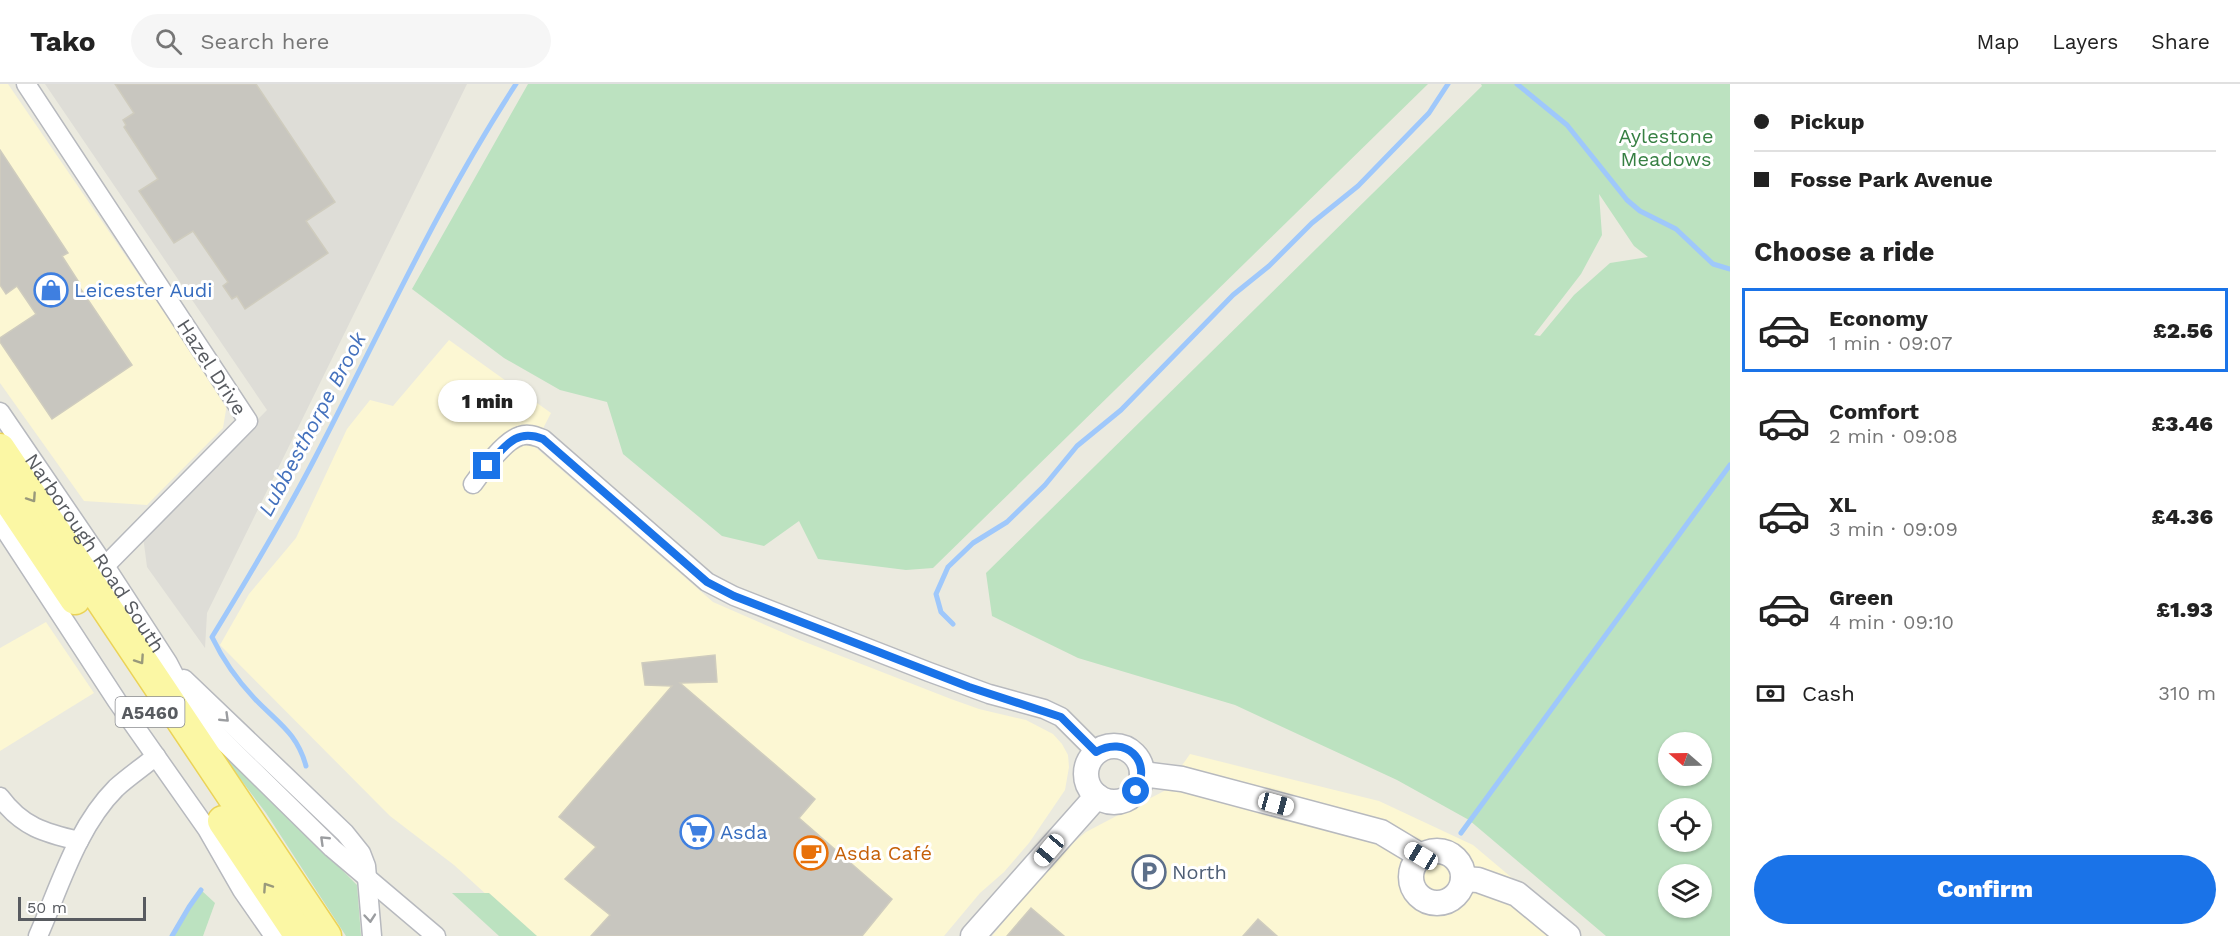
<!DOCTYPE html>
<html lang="en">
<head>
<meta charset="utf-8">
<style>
  :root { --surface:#fff; --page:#f6f6f6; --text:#222; --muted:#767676; --line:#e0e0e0; --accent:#1a73e8 }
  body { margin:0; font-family:"Work Sans",sans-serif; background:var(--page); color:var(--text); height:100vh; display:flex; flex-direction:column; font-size:22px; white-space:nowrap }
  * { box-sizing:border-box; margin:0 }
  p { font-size:20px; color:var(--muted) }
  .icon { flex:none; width:33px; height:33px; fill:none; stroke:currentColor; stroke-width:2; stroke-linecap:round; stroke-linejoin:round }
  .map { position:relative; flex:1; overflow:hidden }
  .panel { display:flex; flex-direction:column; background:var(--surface); width:510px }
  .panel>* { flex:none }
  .hud { display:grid; align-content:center; height:132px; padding:0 24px; background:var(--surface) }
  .needle { width:39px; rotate:290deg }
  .tools { position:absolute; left:1658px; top:648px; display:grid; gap:12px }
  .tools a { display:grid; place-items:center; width:54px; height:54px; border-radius:50%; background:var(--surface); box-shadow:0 2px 4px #0004; font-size:30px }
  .scale { position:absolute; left:18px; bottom:15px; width:128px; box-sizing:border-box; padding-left:6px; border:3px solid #585b60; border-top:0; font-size:16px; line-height:21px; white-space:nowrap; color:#585b60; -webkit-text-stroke:4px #fff; paint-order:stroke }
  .end { position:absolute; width:27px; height:27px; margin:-14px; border:8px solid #1a73e8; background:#fff; box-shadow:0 0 0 3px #fff }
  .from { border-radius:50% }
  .bubble { position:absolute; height:42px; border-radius:21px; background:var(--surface); box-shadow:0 2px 4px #0004; font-size:20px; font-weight:800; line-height:42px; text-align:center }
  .car { position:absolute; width:18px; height:36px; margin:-18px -9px; border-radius:8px; box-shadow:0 0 4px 2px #0007; background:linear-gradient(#fff 24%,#345 0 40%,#fff 0 76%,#345 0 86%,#fff 0) }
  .hud b { display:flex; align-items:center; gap:21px; height:57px; font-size:22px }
  .hud b+b { border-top:2px solid var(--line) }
  .hud i { width:15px; height:15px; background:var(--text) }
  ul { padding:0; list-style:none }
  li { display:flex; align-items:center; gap:18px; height:84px; margin:0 12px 9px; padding:0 12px; border:3px solid transparent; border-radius:0px }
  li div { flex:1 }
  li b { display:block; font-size:22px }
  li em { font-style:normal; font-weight:800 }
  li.active { border-color:var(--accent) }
  li>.icon { width:54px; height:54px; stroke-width:1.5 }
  h2 { padding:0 24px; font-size:27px; line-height:72px }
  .pay { display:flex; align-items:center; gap:15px; height:66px; padding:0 24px; font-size:22px }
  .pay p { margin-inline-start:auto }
  .cta { display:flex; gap:12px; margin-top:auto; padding:12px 24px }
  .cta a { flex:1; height:69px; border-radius:36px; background:var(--accent); color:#fff; font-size:24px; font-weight:800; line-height:69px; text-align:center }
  header { display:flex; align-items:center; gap:36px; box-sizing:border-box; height:84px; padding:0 30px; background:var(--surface); border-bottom:2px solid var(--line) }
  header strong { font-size:28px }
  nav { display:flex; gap:33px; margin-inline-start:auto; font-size:21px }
  .search { width:420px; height:54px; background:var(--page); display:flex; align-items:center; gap:15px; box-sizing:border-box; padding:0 21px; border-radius:33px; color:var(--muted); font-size:22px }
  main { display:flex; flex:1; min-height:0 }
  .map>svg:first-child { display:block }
  .commercial { fill:#fcf7d3 }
  .industrial { fill:#deddd7 }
  .green { fill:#bce2c0; fill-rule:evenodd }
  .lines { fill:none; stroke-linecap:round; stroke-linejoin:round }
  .stream { stroke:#9fc8fb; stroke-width:5 }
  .building { fill:#c8c6bf; stroke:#cfccbe; stroke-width:1.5 }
  .minor-casing { stroke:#b7b9be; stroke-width:21 }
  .tertiary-casing { stroke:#b7b9be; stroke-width:27 }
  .primary-casing { stroke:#ebd358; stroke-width:33 }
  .minor { stroke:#fff; stroke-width:18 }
  .tertiary { stroke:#fff; stroke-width:24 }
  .primary { stroke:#fbf7a4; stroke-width:30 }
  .oneway { stroke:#99997b }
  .oneway2 { stroke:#9b9da0 }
  .route { stroke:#1a73e8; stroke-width:8 }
  .labels { text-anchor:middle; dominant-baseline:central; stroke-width:6; stroke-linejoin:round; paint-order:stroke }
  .shield { fill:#fff; stroke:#8a8c90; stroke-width:1.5 }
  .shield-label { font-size:18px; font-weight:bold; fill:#585b60 }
  .park-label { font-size:20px; fill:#378043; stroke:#fff }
  .shop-label { font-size:20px; fill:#366cbe; stroke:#fff; text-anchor:start }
  .street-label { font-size:20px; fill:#585b60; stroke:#fff }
  .food-label { font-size:20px; fill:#c56008; stroke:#fff; text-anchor:start }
  .service-label { font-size:20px; fill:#4e5e75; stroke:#fff; text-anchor:start }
  .water-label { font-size:21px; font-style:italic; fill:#4471bd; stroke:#fff }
</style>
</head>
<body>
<header>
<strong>Tako</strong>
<div class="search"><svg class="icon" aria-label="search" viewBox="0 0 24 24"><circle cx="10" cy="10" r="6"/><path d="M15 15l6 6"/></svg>Search here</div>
<nav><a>Map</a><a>Layers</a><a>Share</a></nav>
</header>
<main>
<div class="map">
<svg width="1730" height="852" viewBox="0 0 1730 852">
  <rect width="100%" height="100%" fill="#ebeadf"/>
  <g class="commercial">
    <polygon points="0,0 8,0 227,320 223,344 147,421 84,417 0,299"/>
    <polygon points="449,256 551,329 534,362 713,518 800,556 951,615 979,625 1026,636 1053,650 1062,660 1068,671 1069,683 1065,706 1029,759 1004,788 980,809 944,852 532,852 454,781 390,732 220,561 249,510 296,454 347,345 370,316 393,322"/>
    <polygon points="46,538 94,609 0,667 0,564"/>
    <polygon points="1190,670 1379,717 1473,761 1581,852 992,852 1059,771 1086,748 1164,707"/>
  </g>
  <polygon class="industrial" points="45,0 467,0 207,529 205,564 147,483 143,452 267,326"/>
  <g class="green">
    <polygon points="528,0 1428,0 933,484 906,486 818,475 799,437 764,462 722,452 623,370 607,318 560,306 504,274 412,205"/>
    <path d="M1481,0h249v852h-124l-137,-116 -72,-40 -162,-75 -157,-47 -86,-42 -6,-43 496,-487zM1599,110l35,52 14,11 -38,6 -36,32 -34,41 -6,-1 47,-61 21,-39zM1668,658h33v34h-33zM1668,724h33v34h-33zM1668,790h33v34h-33z"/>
    <polygon points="204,647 357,801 361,852 346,852 266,729"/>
    <polygon points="201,806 215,819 203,852 172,852 189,823"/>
    <polygon points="452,809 489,809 537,852 499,852"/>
  </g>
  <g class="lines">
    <g class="stream">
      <polyline points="1517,0 1567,41 1627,116 1640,127 1676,145 1713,180 1730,185"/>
      <polyline points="953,540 941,528 936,510 948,483 973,459 1007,438 1045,401 1077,362 1121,326 1233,211 1269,182 1312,139 1358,102 1429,29 1448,0"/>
      <path d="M306,682c-9,-33 -28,-43 -51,-67 -17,-18 -32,-39 -43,-62 36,-59 72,-119 104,-181 65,-125 123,-254 200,-372"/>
      <polyline points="1461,749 1730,381"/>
      <polyline points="172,852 189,823 201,806"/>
    </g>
  </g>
  <g class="building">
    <polygon points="115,0 256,0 335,118 306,137 328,169 245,225 237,212 232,215 223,202 228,198 193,147 174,159 139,107 158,95 124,43 126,41 123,36 134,29"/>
    <polygon points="0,66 68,169 62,172 80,200 78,201 132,281 52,335 0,258 0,254 36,230 17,202 6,210 0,201"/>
    <polygon points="715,571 717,598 680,599 815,715 799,734 892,815 862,852 591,852 610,831 565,795 596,763 559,733 672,602 645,601 642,579"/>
    <polygon points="1031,824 1064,852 1007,852"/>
    <polygon points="1258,835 1277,852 1243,852"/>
  </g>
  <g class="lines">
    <defs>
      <g id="minor">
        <polyline points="26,0 248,337 105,482"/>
        <path id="s1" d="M0,328l105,154 63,97 15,29 28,37 121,119 104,88"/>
        <path d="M473,400c10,-14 31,-43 47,-48 8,-3 15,0 23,3l164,143 27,14 195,76 60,22 55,15 17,8 35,35"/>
        <polyline points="0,438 117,617 207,745 242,806 274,852"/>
        <polyline points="184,595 345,749 361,769 366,782 372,852"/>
        <path d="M0,713c22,30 45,36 79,44"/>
        <path d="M38,852c22,-50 39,-109 78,-148 12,-11 27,-21 40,-32"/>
      </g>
      <g id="tertiary">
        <circle cx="1114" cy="690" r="28"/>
        <polyline points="1142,690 1182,695 1381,748 1421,772"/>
        <circle cx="1437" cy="793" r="26"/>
        <polyline points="1463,795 1478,796 1517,810 1568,852"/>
        <polyline points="973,852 1097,712"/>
      </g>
      <g id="primary">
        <polyline points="0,365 326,852"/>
        <polyline points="0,403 75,515"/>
        <polyline points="223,737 300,852"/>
      </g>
    </defs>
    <use href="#minor" class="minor-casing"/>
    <use href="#tertiary" class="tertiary-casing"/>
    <use href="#primary" class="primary-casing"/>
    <use href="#minor" class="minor"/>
    <use href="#tertiary" class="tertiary"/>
    <use href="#primary" class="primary"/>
  </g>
  <defs><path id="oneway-chevron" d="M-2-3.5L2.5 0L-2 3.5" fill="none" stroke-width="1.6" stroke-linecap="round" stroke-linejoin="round" transform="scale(1.5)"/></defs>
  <g class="oneway">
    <use href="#oneway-chevron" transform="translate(32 414) rotate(56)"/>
    <use href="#oneway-chevron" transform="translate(140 576) rotate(56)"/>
    <use href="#oneway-chevron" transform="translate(267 803) rotate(-124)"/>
  </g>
  <g class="oneway2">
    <use href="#oneway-chevron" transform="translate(225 634) rotate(44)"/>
    <use href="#oneway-chevron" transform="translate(324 756) rotate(-136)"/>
    <use href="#oneway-chevron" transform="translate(370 834) rotate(85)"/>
  </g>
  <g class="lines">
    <path class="route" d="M487,382c18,-19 28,-38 56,-27l164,143 27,14 235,91 92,30 35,35c29,-17 57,8 40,39"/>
  </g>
  <defs>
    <symbol id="shop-ring" viewBox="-11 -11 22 22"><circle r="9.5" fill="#fff" stroke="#3f7fe0" stroke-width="1.5"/><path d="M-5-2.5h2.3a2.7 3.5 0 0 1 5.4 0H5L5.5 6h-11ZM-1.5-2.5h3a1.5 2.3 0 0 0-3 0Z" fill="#3f7fe0"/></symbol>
    <symbol id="supermarket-ring" viewBox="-11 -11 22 22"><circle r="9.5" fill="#fff" stroke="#3f7fe0" stroke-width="1.5"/><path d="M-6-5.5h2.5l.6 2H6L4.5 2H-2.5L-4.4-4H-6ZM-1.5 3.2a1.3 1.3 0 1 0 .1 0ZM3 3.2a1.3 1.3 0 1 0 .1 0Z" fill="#3f7fe0"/></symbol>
    <symbol id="cafe-ring" viewBox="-11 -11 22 22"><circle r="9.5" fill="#fff" stroke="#e8710a" stroke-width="1.5"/><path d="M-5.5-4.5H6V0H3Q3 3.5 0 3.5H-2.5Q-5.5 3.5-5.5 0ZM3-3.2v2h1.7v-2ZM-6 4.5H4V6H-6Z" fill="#e8710a"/></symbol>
    <symbol id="parking-ring" viewBox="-11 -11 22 22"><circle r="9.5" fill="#fff" stroke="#5c6f8a" stroke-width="1.5"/><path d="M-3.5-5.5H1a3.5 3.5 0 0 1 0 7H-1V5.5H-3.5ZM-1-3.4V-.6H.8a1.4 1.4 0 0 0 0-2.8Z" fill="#5c6f8a"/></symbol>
  </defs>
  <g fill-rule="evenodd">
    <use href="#shop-ring" x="32" y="187" width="38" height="38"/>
    <use href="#supermarket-ring" x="678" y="729" width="38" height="38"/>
    <use href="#cafe-ring" x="792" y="750" width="38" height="38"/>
    <use href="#parking-ring" x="1130" y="769" width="38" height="38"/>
  </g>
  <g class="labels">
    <rect class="shield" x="115.5" y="613" width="69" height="30" rx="4.5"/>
    <g class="shield-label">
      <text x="150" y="628">A5460</text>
    </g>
    <g class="park-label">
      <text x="1666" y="52">Aylestone<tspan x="1666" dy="23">Meadows</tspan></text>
    </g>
    <g class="shop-label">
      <text x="74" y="206">Leicester Audi</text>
      <text x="720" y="748">Asda</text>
    </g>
    <g class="street-label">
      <text transform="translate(212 283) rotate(57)">Hazel Drive</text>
      <text stroke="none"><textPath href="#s1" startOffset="170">Narborough Road South</textPath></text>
    </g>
    <g class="food-label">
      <text x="834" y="769">Asda Café</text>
    </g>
    <g class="service-label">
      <text x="1172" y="788">North</text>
    </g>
    <g class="water-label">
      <text transform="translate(312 340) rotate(-62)">Lubbesthorpe Brook</text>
    </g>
  </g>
</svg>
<div class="tools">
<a><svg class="needle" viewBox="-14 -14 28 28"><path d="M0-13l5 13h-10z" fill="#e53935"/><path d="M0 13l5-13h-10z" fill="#767676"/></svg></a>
<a><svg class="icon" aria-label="locate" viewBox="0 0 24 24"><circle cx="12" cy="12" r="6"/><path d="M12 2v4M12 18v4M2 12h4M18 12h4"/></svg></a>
<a><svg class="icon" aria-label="layers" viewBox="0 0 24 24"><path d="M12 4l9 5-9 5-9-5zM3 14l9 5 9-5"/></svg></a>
</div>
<div class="scale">50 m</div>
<i class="end from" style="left:1136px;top:707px"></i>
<i class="end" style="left:487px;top:382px"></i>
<div class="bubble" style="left:438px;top:296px;width:99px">1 min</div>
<i class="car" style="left:1276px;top:720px;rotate:105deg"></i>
<i class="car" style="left:1049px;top:766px;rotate:220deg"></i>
<i class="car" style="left:1421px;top:772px;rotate:301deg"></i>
</div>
<section class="panel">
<div class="hud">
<b><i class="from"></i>Pickup</b>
<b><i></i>Fosse Park Avenue</b>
</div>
<h2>Choose a ride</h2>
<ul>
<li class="active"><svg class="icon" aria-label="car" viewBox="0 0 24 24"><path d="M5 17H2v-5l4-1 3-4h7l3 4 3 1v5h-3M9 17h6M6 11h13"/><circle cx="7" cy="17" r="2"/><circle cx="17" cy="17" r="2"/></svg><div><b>Economy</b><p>1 min · 09:07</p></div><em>£2.56</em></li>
<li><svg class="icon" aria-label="car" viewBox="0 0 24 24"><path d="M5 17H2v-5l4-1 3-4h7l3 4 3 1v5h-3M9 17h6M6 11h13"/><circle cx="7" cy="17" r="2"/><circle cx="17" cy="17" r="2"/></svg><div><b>Comfort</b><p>2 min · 09:08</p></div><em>£3.46</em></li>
<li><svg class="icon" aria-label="car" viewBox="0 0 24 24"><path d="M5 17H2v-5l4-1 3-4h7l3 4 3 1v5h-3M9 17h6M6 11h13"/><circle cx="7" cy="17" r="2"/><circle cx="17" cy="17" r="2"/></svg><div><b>XL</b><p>3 min · 09:09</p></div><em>£4.36</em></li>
<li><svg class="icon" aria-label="car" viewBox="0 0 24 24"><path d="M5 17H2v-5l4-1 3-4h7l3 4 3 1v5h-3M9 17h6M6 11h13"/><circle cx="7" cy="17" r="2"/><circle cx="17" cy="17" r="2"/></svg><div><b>Green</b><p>4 min · 09:10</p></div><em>£1.93</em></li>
</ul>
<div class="pay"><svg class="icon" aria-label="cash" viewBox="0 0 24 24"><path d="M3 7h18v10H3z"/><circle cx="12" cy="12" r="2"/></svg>Cash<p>310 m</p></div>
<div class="cta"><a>Confirm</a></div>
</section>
</main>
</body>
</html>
